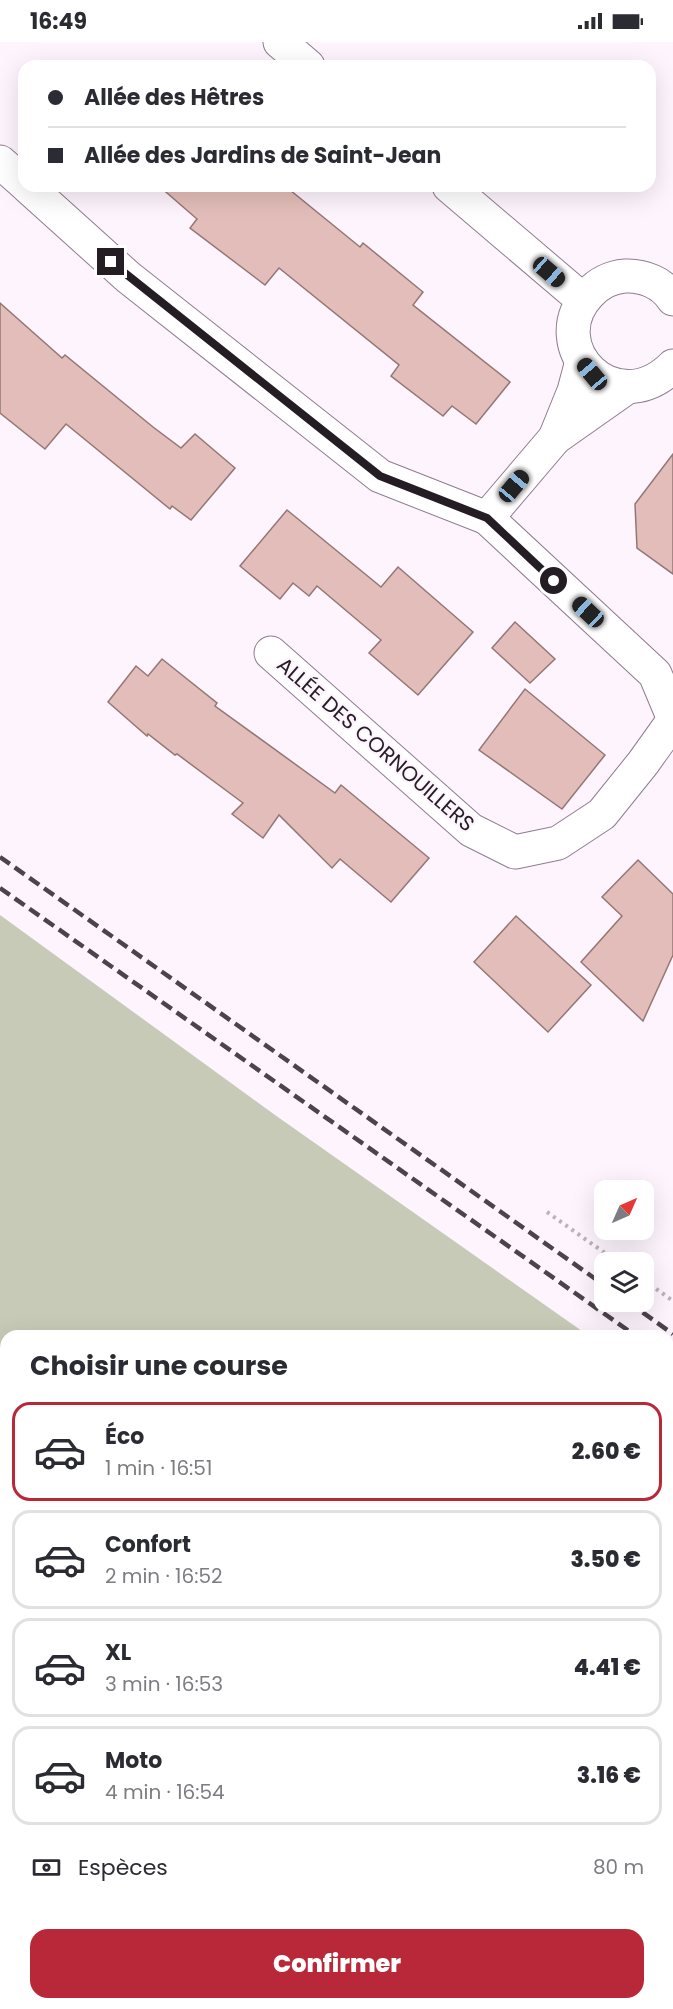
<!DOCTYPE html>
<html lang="fr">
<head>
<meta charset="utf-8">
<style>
  :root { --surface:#fff; --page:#f7f7f7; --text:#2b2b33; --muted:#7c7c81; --line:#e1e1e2; --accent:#b92839 }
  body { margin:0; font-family:Poppins,sans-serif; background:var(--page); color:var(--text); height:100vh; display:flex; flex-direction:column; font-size:22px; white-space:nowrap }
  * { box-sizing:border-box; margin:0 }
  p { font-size:20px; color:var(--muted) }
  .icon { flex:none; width:33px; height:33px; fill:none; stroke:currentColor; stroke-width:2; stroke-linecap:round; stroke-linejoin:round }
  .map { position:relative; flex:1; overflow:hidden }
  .sheet { position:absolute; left:0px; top:1288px; width:674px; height:680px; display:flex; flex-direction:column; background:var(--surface); border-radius:18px 18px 0 0; box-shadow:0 6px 24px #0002 }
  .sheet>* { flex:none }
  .hud { position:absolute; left:18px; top:18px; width:638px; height:132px; border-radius:18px; box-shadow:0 6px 24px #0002; display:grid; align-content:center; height:132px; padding:0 30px; background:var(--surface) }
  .needle { width:39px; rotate:45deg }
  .controls { position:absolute; left:594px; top:1138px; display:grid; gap:12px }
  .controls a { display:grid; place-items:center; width:60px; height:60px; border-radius:12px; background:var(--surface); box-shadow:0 6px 24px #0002; font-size:30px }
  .end { position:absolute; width:27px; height:27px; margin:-14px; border:8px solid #251d24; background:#fff; box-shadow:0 0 0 3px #fff }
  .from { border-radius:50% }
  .car { position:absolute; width:18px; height:36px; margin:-18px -9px; border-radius:8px; box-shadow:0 0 4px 2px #0007; background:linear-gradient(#222 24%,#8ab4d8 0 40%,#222 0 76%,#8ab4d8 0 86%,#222 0) }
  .hud b { display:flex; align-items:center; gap:21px; height:57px; font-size:22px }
  .hud b+b { border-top:2px solid var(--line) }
  .hud i { width:15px; height:15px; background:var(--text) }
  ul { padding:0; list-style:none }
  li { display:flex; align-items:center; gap:18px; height:99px; margin:0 12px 9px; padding:0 18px; border:3px solid var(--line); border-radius:18px }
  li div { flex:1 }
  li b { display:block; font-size:22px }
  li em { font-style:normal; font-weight:800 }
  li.on { border-color:var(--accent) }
  li>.icon { width:54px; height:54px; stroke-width:1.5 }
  h2 { padding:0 30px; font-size:27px; line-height:72px }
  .pay { display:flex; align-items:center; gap:15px; height:66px; padding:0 30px; font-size:22px }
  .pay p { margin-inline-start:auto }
  .button { display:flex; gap:12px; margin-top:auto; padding:12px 30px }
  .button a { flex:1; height:69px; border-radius:18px; background:var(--accent); color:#fff; font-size:24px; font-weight:800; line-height:69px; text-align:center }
  .status { display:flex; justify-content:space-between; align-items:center; height:42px; padding:0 30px; background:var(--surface); direction:ltr }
  .status svg { height:16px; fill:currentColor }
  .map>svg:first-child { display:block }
  .green { fill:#c7cab6 }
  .building { fill:#e3bdb9; stroke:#947774; stroke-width:1.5 }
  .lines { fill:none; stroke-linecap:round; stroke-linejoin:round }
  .street-casing { stroke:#907c8f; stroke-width:35 }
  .secondary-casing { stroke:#907c8f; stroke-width:35 }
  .path { stroke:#bbb2ba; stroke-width:4; stroke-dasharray:3 4.5; stroke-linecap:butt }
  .street { stroke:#fff; stroke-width:33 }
  .secondary { stroke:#fff; stroke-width:33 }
  .rail { stroke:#4c444b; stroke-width:4.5; stroke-dasharray:12 6; stroke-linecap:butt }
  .route { stroke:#251d24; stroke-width:8 }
  .labels { text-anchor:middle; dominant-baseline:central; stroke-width:4.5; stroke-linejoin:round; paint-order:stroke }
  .street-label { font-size:21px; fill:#251d24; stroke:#fdf4fd }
</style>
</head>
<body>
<div class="status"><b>16:49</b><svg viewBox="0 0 49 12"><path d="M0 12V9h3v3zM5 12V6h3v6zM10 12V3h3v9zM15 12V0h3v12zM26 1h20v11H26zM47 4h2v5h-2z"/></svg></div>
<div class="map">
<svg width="673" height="1967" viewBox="0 0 673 1967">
  <rect width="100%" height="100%" fill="#fdf4fd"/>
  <polygon class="green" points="0,873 275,1073 589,1294 6,1294 6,1962 668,1962 668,1350 673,1354 673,1967 0,1967"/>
  <g class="building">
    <polygon points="159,144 285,144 360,205 363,201 423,250 413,263 510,340 476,382 452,364 443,374 391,334 399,323 279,226 265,243 190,186 197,177"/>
    <polygon points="0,261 62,316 65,313 153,385 181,406 195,392 235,426 191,478 172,464 170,467 66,382 45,407 0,371"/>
    <polygon points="673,412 673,532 637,506 635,462"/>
    <polygon points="287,468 381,545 398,525 473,590 418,653 369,611 381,598 317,544 309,554 293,541 280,557 240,524"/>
    <polygon points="515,580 555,617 530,641 492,606"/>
    <polygon points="162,617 217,661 215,664 335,751 341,743 429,816 391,860 340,817 332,826 279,773 263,796 232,772 243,761 177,712 175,713 148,692 147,694 108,660 136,624 148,634"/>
    <polygon points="525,647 605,713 562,767 479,708"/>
    <polygon points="638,818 673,852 673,913 643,979 581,920 622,874 602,855"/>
    <polygon points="516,874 591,943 548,990 474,920"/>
  </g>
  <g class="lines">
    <defs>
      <g id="street">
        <polyline points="0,120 24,141"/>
        <polyline points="27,144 128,235 380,434 487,476 555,396"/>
        <polyline points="582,319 574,349 555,396 626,346"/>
        <polyline points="487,476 655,632 673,675"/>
        <polyline points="271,611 471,788 515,810 558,801 602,772 643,721 673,679"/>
      </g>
      <g id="secondary">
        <polyline points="280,0 308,24"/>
        <polyline points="449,144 583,258"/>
        <path d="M673,257c-10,-16 -30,-24 -48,-23 -14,1 -27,8 -36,18 -49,52 26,130 84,72"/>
      </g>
    </defs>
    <use href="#street" class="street-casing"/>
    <use href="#secondary" class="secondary-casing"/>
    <g class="path">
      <polyline points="547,1170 619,1221"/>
      <polyline points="644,1238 673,1259"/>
      <polyline points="0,1681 6,1686"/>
      <polyline points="390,1962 398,1967"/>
    </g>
    <use href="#street" class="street"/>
    <use href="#secondary" class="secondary"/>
    <g class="rail">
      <polyline points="0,815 604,1243"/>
      <polyline points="0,846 636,1294"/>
      <polyline points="628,1260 673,1292"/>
      <polyline points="668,1317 673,1321"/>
    </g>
  </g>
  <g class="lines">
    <polyline class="route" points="111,220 380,434 487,476 554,539"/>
  </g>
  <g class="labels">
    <g class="street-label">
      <text transform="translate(376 702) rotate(41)">ALLÉE DES CORNOUILLERS</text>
    </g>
  </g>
</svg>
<div class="controls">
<a><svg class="needle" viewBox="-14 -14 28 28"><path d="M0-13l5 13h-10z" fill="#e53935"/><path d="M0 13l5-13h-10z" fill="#7c7c81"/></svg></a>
<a><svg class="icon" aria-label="layers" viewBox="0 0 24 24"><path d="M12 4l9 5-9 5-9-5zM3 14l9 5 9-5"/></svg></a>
</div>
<i class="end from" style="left:554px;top:539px"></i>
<i class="end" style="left:111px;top:220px"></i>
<i class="car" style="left:549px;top:230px;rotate:131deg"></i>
<i class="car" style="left:592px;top:332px;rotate:320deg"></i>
<i class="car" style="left:514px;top:444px;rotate:40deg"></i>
<i class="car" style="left:588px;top:570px;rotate:313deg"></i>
<div class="hud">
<b><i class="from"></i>Allée des Hêtres</b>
<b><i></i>Allée des Jardins de Saint-Jean</b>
</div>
<section class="sheet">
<h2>Choisir une course</h2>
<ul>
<li class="on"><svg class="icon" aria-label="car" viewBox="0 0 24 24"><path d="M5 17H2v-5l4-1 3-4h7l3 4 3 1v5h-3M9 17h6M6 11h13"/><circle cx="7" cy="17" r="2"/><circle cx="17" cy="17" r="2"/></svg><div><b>Éco</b><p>1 min · 16:51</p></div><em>2.60 €</em></li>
<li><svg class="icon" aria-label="car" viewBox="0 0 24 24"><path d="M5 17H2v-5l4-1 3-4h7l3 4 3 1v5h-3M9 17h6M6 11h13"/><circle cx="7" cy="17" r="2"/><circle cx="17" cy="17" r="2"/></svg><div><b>Confort</b><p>2 min · 16:52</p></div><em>3.50 €</em></li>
<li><svg class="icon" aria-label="car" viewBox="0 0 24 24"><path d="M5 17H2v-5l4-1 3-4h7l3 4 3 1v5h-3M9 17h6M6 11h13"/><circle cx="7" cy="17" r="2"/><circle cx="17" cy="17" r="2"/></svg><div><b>XL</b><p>3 min · 16:53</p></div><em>4.41 €</em></li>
<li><svg class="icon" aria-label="car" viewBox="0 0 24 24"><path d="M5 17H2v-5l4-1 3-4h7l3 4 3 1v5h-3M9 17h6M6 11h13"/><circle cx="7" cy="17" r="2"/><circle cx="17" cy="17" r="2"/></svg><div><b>Moto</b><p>4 min · 16:54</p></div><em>3.16 €</em></li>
</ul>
<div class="pay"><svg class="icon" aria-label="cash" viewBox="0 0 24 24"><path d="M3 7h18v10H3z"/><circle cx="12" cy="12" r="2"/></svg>Espèces<p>80 m</p></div>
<div class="button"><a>Confirmer</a></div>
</section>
</div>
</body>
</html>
